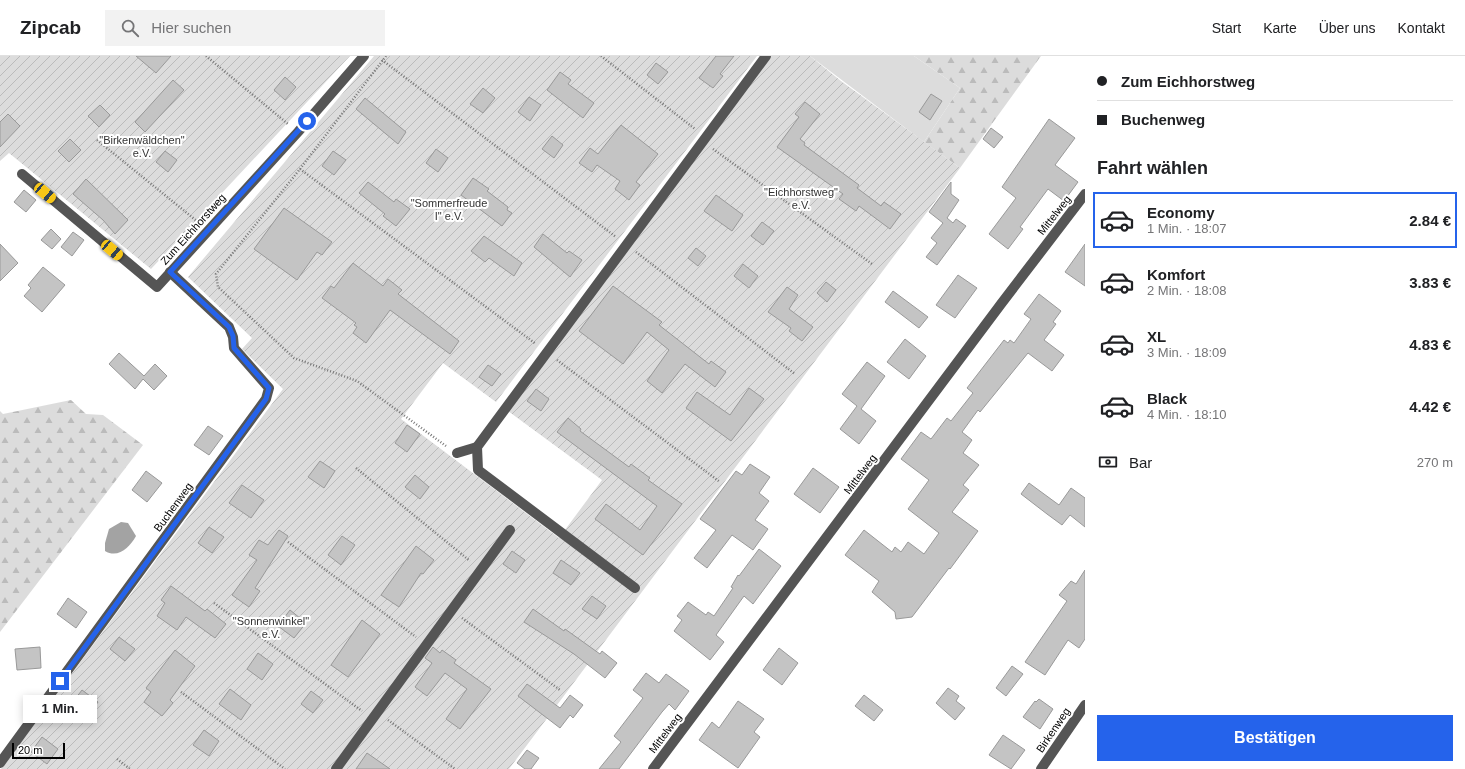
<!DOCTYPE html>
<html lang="de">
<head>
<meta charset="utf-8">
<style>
  :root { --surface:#fff; --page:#f2f2f2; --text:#202124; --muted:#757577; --line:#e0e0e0; --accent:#2563eb }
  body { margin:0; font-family:Helvetica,sans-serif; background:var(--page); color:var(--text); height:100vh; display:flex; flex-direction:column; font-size:15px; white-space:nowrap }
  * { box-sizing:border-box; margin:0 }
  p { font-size:13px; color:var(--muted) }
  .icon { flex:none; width:22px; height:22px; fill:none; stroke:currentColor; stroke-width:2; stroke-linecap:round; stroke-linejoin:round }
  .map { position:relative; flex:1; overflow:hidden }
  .drawer { display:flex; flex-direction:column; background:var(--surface); width:380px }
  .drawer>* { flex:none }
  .hud { display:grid; align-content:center; height:88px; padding:0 12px; background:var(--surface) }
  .scale { position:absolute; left:12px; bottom:10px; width:53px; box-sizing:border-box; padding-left:4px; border:2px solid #000; border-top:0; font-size:11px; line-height:14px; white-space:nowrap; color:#000; -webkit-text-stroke:3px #fff; paint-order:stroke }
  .end { position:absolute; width:18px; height:18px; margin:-9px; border:5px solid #2563eb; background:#fff; box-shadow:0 0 0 2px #fff }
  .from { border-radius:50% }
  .bubble { position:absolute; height:28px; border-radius:0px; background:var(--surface); box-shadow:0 2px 10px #0003; font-size:13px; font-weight:800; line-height:28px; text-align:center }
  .car { position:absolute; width:12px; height:24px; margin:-12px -6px; border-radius:5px; box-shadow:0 0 3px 1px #0007; background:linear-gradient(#f5c518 24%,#345 0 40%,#f5c518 0 76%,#345 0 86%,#f5c518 0) }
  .hud b { display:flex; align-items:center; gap:14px; height:38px; font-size:15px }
  .hud b+b { border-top:1px solid var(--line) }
  .hud i { width:10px; height:10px; background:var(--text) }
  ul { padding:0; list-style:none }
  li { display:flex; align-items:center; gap:12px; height:56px; margin:0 8px 6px; padding:0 4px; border:2px solid transparent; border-radius:0px }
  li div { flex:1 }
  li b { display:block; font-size:15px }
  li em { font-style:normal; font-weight:800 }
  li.active { border-color:var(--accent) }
  li>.icon { width:36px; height:36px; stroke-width:1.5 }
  h2 { padding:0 12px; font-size:18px; line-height:48px }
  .pay { display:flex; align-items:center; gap:10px; height:44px; padding:0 12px; font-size:15px }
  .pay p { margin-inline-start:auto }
  .cta { display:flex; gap:8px; margin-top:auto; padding:8px 12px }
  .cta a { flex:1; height:46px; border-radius:0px; background:var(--accent); color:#fff; font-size:16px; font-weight:800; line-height:46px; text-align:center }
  header { display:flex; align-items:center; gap:24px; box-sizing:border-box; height:56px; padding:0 20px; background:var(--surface); border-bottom:1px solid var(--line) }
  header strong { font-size:19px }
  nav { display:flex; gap:22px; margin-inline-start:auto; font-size:14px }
  .search { width:280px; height:36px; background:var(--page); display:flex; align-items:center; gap:10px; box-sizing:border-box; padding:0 14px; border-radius:0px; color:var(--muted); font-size:15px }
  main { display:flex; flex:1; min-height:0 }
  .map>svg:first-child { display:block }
  .grass { fill:#dcdcdc }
  .forest { fill:url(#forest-firs) }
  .garden { fill:url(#garden-furrows) }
  .water { fill:#a3a3a3 }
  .building { fill:#c4c4c4; stroke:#999 }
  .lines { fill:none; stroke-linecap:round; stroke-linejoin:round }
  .path { stroke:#777; stroke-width:2.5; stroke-dasharray:1 2; stroke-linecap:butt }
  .minor { stroke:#555; stroke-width:10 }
  .route { stroke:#2563eb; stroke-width:5 }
  .labels { text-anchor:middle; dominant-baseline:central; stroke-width:4; stroke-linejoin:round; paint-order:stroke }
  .park-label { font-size:11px; fill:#333; stroke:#fff }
  .street-label { font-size:11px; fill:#000; stroke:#fff }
</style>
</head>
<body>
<header>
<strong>Zipcab</strong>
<div class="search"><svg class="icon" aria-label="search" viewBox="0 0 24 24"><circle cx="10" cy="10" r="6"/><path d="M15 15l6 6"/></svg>Hier suchen</div>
<nav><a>Start</a><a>Karte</a><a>Über uns</a><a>Kontakt</a></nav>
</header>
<main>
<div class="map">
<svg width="1085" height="713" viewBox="0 0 1085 713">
  <defs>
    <pattern id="forest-firs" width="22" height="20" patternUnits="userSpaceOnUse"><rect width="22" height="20" fill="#dcdcdc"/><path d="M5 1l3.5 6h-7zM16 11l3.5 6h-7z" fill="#bbb"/></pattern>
    <pattern id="garden-furrows" width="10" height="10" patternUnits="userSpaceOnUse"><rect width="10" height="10" fill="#dcdcdc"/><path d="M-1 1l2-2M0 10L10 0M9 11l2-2" fill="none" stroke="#bbb"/></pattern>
  </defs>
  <rect width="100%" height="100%" fill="#fff"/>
  <polygon class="grass" points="810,0 914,0 960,32 924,86"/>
  <g class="forest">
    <polygon points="914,0 1041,0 960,112 924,86 960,32"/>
    <polygon points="71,344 86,358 103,359 143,389 0,576 0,355 3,358"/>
  </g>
  <g class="garden">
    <polygon points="0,0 350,0 151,213 9,97 0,105"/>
    <polygon points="374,0 757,0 496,346 443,307 401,363 559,482 602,424 508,355 771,0 810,0 841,25 960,112 509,713 1,713 283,333 242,293 252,282 188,221"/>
  </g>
  <path class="water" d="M121,466l7,1 8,13c-6,11 -18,23 -31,15v-8l4,-14z"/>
  <g class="building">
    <polygon points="136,0 171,0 156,17"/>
    <polygon points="716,0 734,0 720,18 723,20 713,32 699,22"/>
    <polygon points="656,7 668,16 658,28 647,19"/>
    <polygon points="560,16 571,24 568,28 594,47 583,62 547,34"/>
    <polygon points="285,21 296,31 285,44 274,34"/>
    <polygon points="173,24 184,34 145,76 135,66"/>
    <polygon points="483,32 495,42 483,57 470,48"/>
    <polygon points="931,38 942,45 930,64 919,56"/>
    <polygon points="529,41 541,49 530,65 518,56"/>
    <polygon points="365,42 406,76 398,88 356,53"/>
    <polygon points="805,46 820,58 800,83 805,87 804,89 859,129 857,132 881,150 884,146 901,158 890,173 859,150 856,155 839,143 843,138 777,91 799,61 795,58"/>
    <polygon points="100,49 110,59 99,71 88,60"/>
    <polygon points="8,58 20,70 0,91 0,66"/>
    <polygon points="1049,63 1075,82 1055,109 1078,126 1064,145 1048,133 1020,171 1023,173 1008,193 989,178 1016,142 1002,131"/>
    <polygon points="621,69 658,98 636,126 640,129 629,144 615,133 620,125 597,109 592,116 579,107 590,92 598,98"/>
    <polygon points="991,72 1003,81 994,92 983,83"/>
    <polygon points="552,80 563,89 554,102 542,93"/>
    <polygon points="70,83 81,94 69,106 58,95"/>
    <polygon points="436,93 448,102 438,116 426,107"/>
    <polygon points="165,95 177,104 168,116 156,106"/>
    <polygon points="333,95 346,104 334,119 322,110"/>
    <polygon points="473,122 489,133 487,135 508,151 507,154 512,157 502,170 461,139"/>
    <polygon points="86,123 128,164 115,178 103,164 73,138"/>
    <polygon points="368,126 394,146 396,143 410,153 396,170 383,160 385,158 359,137"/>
    <polygon points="951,126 951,138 959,144 947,162 953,167 956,163 966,170 937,209 926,201 937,187 931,182 943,167 929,156"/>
    <polygon points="24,134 36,144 26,156 14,146"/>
    <polygon points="716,139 743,159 732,175 704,155"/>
    <polygon points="284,152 332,186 322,199 317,196 297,224 254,193"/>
    <polygon points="762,166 774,175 763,189 751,180"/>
    <polygon points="51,173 61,183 52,193 41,184"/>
    <polygon points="73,176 84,184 72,200 61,191"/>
    <polygon points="543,178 567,197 569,195 582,204 570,221 534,191"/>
    <polygon points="484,180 522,207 514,220 489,202 485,206 471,195"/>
    <polygon points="0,188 18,207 0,225"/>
    <polygon points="1085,188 1085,230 1065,216"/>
    <polygon points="696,192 706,200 698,210 688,202"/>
    <polygon points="353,207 383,230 388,223 402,234 398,238 459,285 450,298 390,254 366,287 353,277 357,271 354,269 356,267 322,242 331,230 334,232"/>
    <polygon points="743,208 758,220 749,232 734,220"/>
    <polygon points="43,211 65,229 42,256 24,240 31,232 28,229"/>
    <polygon points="958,219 977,232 955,262 936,249"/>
    <polygon points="826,226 836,234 827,246 817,237"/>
    <polygon points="613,230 662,266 659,269 709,308 711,305 726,316 715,331 685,308 662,337 647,325 669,294 647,276 623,308 579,275"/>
    <polygon points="787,231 798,239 789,253 813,271 802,285 789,275 791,272 768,256"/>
    <polygon points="893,235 928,261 919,272 885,246"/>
    <polygon points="1039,238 1061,255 1053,266 1056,268 1044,284 1064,299 1052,315 1028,297 980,356 978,354 962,376 972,384 963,397 979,409 963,429 969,434 952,456 978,475 950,513 949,512 912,561 896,563 895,556 872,536 879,525 845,499 864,474 892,496 895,491 901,496 908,486 924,498 939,477 908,453 929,424 901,403 921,376 931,383 947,362 951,365 973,337 967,332 1004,284 1008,287 1010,284 1014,287 1031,263 1024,258"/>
    <polygon points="905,283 926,300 909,323 887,306"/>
    <polygon points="119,297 144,320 155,308 167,320 154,334 143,323 135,333 109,308"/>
    <polygon points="867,306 885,320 861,353 876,365 859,388 840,373 857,350 842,338"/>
    <polygon points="488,309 501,318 492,330 479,321"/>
    <polygon points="749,332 764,343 731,385 686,352 697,336 730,359"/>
    <polygon points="536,333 549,343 541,355 527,345"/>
    <polygon points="568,362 581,373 580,375 629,411 631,408 650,422 648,424 682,448 643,499 595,463 606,448 640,474 657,450 557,376"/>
    <polygon points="407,369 420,378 407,396 395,387"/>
    <polygon points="208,370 223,380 209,399 194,389"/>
    <polygon points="320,405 335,415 324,432 308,421"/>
    <polygon points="750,408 770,421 759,437 769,445 755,464 768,473 753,494 732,479 707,512 694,502 716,474 700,463 736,415 742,419"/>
    <polygon points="813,412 839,431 820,457 794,438"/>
    <polygon points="146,415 162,427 147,446 132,434"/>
    <polygon points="415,419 429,431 420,443 405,431"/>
    <polygon points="1029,427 1059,449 1071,432 1085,442 1085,471 1070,459 1062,469 1047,458 1021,438"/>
    <polygon points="242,429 264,444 251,462 229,447"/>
    <polygon points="209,471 224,481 212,497 198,487"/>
    <polygon points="279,474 288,480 255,532 260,535 249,551 232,539 257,504 249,499 259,484 268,489"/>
    <polygon points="342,480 355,489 341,509 328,499"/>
    <polygon points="416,490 434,504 423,518 421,517 399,551 381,539"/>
    <polygon points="759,493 781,510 753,548 744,540 716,579 724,586 710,604 674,575 682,564 677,560 688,546 706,559 708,556 714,560 733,532 731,531 738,519 739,520"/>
    <polygon points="512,495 525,504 516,517 503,508"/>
    <polygon points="561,504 580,517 571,529 553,517"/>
    <polygon points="1085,514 1085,583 1079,592 1068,584 1045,619 1025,606 1067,545 1059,539 1071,525 1076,528"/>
    <polygon points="171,530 205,555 207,553 226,568 215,582 186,561 177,574 157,560 165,547 161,544"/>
    <polygon points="592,540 606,550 597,563 582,553"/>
    <polygon points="68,542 87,556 76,572 57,558"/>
    <polygon points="533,553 564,575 565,573 600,598 602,595 617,607 605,622 574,598 524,566"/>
    <polygon points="290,554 306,567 294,582 278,570"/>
    <polygon points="362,564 380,578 348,621 331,609"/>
    <polygon points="119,581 135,593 125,605 110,593"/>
    <polygon points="40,591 41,612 17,614 15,593"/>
    <polygon points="433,591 440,597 442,594 456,604 454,607 491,633 460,673 446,663 467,633 445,617 427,640 415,631 432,607 425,602"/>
    <polygon points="779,592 798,607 782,629 763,614"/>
    <polygon points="175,594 195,610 170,644 173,647 162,660 144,646 151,636 146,632"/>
    <polygon points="258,597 273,608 262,624 247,613"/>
    <polygon points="1012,610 1023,618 1006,640 996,632"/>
    <polygon points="646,617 659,627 666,618 689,635 675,654 669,648 662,656 619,713 599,713 621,686 614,680 643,642 633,634"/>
    <polygon points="527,628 560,652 570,639 583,649 573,662 570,659 560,672 518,640"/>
    <polygon points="948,632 959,640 956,645 965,652 955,664 936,647"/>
    <polygon points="230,633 251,649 241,664 219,648"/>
    <polygon points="82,634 98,646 88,660 72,647"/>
    <polygon points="311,635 323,644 313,657 301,648"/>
    <polygon points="864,639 883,654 874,665 855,650"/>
    <polygon points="1039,643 1053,653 1040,673 1023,661 1035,645 1036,646"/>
    <polygon points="738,645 764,663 754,676 760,681 738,712 699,684 712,666 719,672"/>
    <polygon points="204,674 219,685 209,700 193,689"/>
    <polygon points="1003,679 1025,694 1011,713 989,699"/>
    <polygon points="42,681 58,693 47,708 31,696"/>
    <polygon points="527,694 539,702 531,713 525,713 517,707"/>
    <polygon points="367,697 390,713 356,713"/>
  </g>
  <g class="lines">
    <g class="path">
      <polyline points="206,0 288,68"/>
      <polyline points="386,0 300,113 216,218 218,231 294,302 357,325 446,390"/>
      <polyline points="601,0 695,73"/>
      <polyline points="382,4 616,181"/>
      <polyline points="97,84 198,166"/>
      <polyline points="713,93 872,208"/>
      <polyline points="300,113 536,288"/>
      <polyline points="636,196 795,318"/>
      <polyline points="557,304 720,426"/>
      <polyline points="356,412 470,505"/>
      <polyline points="288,486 416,581"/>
      <polyline points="214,547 362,655"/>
      <polyline points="462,562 560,634"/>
      <polyline points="181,636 285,713"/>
      <polyline points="388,664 455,713"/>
      <polyline points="117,703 130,713"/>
    </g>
    <g class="minor">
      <polyline points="22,118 157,231 298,76 364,0"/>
      <polyline points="457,397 477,391"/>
      <polyline points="635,532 478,414 477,391 766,0"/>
      <polyline points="0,707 266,343 269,332 234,292 233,281 229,271 170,216"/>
      <polyline points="336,713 510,474"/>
      <polyline points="653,713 1001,248 1085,138"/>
      <polyline points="1041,713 1085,649"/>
    </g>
  </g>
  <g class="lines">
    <polyline class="route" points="60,625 266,343 269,332 234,292 233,280 229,271 170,216 307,65"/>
  </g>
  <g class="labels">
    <g class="park-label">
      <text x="142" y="84">"Birkenwäldchen"<tspan x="142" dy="13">e.V.</tspan></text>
      <text x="801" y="136">"Eichhorstweg"<tspan x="801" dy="13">e.V.</tspan></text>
      <text x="449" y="147">"Sommerfreude<tspan x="449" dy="13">I" e.V.</tspan></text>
      <text x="271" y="565">"Sonnenwinkel"<tspan x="271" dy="13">e.V.</tspan></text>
    </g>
    <g class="street-label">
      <text transform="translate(1054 159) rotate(-52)">Mittelweg</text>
      <text transform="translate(193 173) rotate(-48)">Zum Eichhorstweg</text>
      <text transform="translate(860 418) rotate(-53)">Mittelweg</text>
      <text transform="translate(173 451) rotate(-54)">Buchenweg</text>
      <text transform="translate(1053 674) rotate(-56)">Birkenweg</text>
      <text transform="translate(665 677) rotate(-53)">Mittelweg</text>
    </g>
  </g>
</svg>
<div class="scale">20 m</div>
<i class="end from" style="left:307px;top:65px"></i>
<i class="end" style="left:60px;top:625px"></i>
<div class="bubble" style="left:23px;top:639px;width:74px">1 Min.</div>
<i class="car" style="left:45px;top:137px;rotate:130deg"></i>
<i class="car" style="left:112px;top:194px;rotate:130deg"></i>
</div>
<section class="drawer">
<div class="hud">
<b><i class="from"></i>Zum Eichhorstweg</b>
<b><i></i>Buchenweg</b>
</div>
<h2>Fahrt wählen</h2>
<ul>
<li class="active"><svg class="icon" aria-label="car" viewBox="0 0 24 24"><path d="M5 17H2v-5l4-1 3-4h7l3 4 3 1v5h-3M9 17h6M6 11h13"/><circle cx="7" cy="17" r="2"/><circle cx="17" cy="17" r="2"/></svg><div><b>Economy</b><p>1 Min. · 18:07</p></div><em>2.84 €</em></li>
<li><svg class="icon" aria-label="car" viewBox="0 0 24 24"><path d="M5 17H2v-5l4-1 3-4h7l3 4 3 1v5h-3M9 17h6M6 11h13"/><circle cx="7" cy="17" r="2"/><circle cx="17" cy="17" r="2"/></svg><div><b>Komfort</b><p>2 Min. · 18:08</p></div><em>3.83 €</em></li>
<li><svg class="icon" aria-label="car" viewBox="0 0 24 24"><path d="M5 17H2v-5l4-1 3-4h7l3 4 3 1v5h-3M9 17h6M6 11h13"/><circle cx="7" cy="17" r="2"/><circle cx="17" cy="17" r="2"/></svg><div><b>XL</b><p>3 Min. · 18:09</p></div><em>4.83 €</em></li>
<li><svg class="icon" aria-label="car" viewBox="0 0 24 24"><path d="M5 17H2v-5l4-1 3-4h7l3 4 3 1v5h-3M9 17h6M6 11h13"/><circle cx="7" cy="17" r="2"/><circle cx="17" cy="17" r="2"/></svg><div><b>Black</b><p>4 Min. · 18:10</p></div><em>4.42 €</em></li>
</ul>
<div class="pay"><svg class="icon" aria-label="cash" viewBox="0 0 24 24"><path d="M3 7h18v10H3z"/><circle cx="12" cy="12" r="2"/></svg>Bar<p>270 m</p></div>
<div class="cta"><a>Bestätigen</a></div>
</section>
</main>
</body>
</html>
